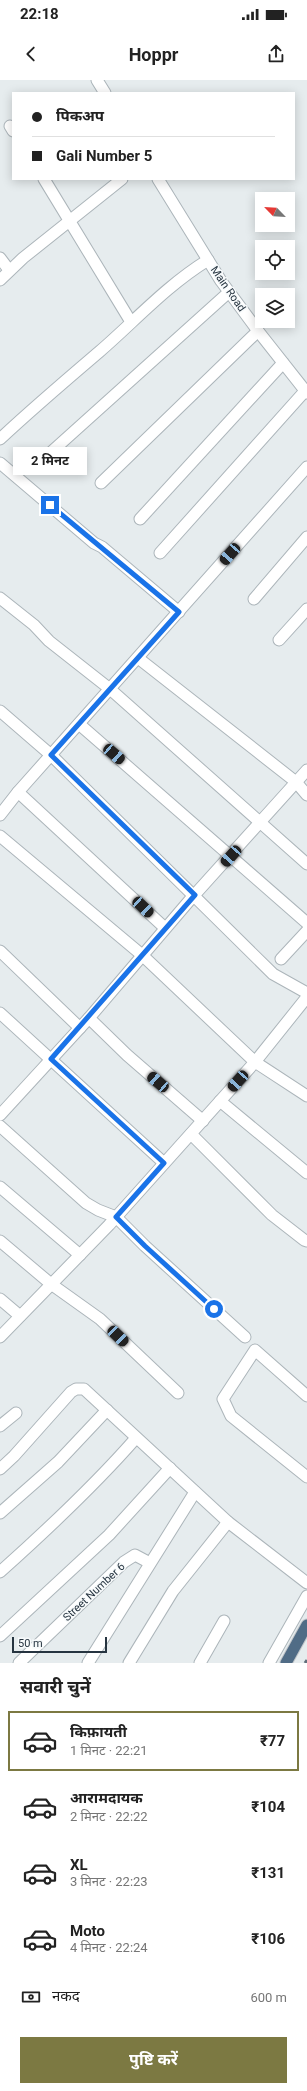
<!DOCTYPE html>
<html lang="hi">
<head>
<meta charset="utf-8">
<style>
  :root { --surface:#fff; --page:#f6f6f6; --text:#222; --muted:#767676; --line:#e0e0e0; --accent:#7c7942 }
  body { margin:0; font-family:Roboto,"Noto Sans Devanagari",sans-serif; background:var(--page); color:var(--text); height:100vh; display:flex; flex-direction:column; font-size:15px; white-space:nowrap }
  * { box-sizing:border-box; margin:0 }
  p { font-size:13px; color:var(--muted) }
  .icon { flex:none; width:22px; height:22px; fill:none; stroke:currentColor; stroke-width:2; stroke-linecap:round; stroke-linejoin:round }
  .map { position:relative; height:1583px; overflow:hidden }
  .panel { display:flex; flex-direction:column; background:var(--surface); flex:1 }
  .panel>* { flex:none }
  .top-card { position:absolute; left:12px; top:12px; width:283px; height:88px; border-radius:0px; box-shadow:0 2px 10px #0003; display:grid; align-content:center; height:88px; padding:0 20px; background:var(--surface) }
  .needle { width:26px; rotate:295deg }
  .controls { position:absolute; left:255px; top:112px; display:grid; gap:8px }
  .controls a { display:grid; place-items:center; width:40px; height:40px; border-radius:0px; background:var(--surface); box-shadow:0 2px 10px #0003; font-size:20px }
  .scale { position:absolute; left:12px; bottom:10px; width:95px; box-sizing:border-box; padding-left:4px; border:2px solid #263440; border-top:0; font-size:11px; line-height:14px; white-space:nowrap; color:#263440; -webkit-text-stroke:3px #f7fafb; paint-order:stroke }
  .end { position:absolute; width:18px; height:18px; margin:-9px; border:5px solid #1a73e8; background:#fff; box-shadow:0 0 0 2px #fff }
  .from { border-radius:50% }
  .bubble { position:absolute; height:28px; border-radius:0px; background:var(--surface); box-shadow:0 2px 10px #0003; font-size:13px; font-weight:700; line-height:28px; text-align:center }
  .car { position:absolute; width:12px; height:24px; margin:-12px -6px; border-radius:5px; box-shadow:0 0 3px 1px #0007; background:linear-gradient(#222 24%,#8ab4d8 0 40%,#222 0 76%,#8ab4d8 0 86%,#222 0) }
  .top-card b { display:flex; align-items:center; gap:14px; height:38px; font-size:15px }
  .top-card b+b { border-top:1px solid var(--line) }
  .top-card i { width:10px; height:10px; background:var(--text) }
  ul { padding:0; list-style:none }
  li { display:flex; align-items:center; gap:12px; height:60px; margin:0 8px 6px; padding:0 12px; border:2px solid transparent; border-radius:0px }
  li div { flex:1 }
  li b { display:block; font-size:15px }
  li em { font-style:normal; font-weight:700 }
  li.on { border-color:var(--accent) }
  li>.icon { width:36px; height:36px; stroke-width:1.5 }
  h2 { padding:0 20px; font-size:18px; line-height:48px }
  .pay { display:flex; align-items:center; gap:10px; height:44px; padding:0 20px; font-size:15px }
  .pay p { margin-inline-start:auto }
  .primary-button { display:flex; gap:8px; margin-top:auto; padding:8px 20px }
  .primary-button a { flex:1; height:46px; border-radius:0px; background:var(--accent); color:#fff; font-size:16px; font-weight:700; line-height:46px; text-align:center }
  .status { display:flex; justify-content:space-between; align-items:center; height:28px; padding:0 20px; background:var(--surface); direction:ltr }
  .status svg { height:11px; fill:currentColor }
  header { display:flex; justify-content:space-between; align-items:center; height:52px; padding:0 20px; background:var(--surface); font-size:18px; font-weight:700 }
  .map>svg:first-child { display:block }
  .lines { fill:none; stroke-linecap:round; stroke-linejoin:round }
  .minor-casing { stroke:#acb5ba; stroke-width:13 }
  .tertiary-casing { stroke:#acb5ba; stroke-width:13 }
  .trunk-casing { stroke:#c2c6ca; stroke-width:13 }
  .minor { stroke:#fff; stroke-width:11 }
  .tertiary { stroke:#fff; stroke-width:11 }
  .trunk { stroke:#506c86; stroke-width:11 }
  .rail { stroke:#616f7b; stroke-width:3; stroke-dasharray:8 4; stroke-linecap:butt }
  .route { stroke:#1a73e8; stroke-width:5 }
  .labels { text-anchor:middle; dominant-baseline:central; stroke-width:3; stroke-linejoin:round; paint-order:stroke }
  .street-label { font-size:11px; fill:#263440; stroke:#f7fafb }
</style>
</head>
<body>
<div class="status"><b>22:18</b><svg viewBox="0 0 49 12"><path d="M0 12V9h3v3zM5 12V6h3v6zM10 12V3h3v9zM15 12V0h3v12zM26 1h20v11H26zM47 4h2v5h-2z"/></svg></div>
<header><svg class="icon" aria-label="back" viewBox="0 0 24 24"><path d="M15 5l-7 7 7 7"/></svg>Hoppr<svg class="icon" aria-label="share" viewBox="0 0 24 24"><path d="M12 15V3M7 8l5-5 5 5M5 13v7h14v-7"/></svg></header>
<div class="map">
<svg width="307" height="1583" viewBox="0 0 307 1583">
  <rect width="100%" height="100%" fill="#e6ecee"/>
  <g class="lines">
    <defs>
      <g id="minor">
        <polyline points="10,46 13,51"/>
        <polyline points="44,99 131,242"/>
        <polyline points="0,178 9,190"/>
        <polyline points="0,200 23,178 122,99"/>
        <path d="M0,359c32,-30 65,-58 99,-87 36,-31 67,-66 109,-92"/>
        <polyline points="49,374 229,212"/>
        <polyline points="0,383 94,463 102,467 179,532"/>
        <polyline points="101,403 258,251"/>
        <polyline points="140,439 283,283"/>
        <polyline points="160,473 305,311"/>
        <polyline points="0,518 34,545 49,561 110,609 307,784"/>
        <polyline points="254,519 307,457"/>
        <polyline points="279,560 307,529"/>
        <polyline points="138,578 296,702 307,715"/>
        <polyline points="0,631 51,675 273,894 307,913"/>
        <polyline points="79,644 307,843"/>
        <polyline points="18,712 165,848"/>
        <polyline points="0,735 18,712 307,387"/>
        <polyline points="0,756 142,875 255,982 307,1016"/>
        <polyline points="0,871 80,948"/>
        <polyline points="281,879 307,851"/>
        <polyline points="0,933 164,1083"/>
        <polyline points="89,938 127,975 203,1041"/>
        <polyline points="220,1021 307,1093"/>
        <polyline points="0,1035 89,938 189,821 307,690"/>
        <polyline points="0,1046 86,1123 98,1130 116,1137 145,1166 245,1257"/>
        <polyline points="191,1054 272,1135 304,1160 307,1161"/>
        <polyline points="0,1107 80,1175"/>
        <polyline points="0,1161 51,1204 100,1239 178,1313"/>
        <polyline points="0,1219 20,1236"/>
        <polyline points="0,1257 109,1145 255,982 307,917"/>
        <polyline points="307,1316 255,1270 223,1319 231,1336 307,1397"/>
        <polyline points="0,1346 16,1333"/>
        <polyline points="0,1389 14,1376 71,1312 76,1309 84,1309 228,1442 307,1503"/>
        <polyline points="0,1433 58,1382 107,1330"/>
        <path d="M0,1492c48,-43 94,-86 136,-134"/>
        <polyline points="0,1556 109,1455 170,1388"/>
        <polyline points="19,1583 124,1482 135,1475 150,1483"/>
        <polyline points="88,1583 195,1412"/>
        <polyline points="129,1583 173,1511 228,1442"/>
        <polyline points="200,1583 224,1541"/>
      </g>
      <g id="tertiary">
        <polyline points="97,0 105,13"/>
        <polyline points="158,99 221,201 258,251 307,313"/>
        <polyline points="269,1583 307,1516"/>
      </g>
      <polyline id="trunk" points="286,1583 307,1545"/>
    </defs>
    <use href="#minor" class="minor-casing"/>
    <use href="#tertiary" class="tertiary-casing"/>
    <use href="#trunk" class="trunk-casing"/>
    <use href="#minor" class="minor"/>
    <use href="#tertiary" class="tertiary"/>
    <use href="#trunk" class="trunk"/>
    <polyline class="rail" points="305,1583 307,1580"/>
  </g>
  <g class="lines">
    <polyline class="route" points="50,425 179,532 51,675 195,815 51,979 164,1083 116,1137 145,1166 214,1229"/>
  </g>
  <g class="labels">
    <g class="street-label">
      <text transform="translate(228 209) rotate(55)">Main Road</text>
      <text transform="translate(94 1512) rotate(-43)">Street Number 6</text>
    </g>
  </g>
</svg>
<div class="controls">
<a><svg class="needle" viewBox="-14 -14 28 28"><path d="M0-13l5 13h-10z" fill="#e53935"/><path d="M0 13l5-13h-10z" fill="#767676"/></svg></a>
<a><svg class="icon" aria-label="locate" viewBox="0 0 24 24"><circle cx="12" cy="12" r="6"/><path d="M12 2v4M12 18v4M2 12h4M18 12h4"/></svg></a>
<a><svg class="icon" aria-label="layers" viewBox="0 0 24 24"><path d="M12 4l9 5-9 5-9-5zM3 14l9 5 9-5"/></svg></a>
</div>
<div class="scale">50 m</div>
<i class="end from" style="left:214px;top:1229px"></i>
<i class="end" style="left:50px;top:425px"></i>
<div class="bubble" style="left:13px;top:367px;width:74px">2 मिनट</div>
<i class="car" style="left:230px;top:474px;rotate:221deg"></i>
<i class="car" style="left:114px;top:674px;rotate:131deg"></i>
<i class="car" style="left:231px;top:776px;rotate:222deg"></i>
<i class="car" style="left:143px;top:827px;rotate:133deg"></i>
<i class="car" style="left:238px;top:1001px;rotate:222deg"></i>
<i class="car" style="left:158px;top:1002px;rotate:311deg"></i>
<i class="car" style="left:118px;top:1256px;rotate:134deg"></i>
<div class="top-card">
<b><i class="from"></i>पिकअप</b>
<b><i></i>Gali Number 5</b>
</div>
</div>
<section class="panel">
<h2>सवारी चुनें</h2>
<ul>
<li class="on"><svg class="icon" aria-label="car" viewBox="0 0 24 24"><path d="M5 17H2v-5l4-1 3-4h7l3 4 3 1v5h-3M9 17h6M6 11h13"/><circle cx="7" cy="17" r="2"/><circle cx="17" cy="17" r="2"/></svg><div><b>किफ़ायती</b><p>1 मिनट · 22:21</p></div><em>₹77</em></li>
<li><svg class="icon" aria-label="car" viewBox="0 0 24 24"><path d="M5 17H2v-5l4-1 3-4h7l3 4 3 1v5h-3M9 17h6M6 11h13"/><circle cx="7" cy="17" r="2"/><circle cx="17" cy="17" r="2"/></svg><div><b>आरामदायक</b><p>2 मिनट · 22:22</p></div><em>₹104</em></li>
<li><svg class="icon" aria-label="car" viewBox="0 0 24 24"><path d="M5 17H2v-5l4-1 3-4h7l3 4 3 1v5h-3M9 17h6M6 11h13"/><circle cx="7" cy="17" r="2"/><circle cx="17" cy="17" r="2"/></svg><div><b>XL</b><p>3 मिनट · 22:23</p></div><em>₹131</em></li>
<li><svg class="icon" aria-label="car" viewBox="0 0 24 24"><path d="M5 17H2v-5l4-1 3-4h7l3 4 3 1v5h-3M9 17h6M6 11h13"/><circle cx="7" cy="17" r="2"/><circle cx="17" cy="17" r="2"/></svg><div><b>Moto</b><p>4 मिनट · 22:24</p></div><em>₹106</em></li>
</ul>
<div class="pay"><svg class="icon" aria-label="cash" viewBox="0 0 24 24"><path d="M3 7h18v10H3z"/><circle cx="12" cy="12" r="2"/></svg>नकद<p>600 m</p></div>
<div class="primary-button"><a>पुष्टि करें</a></div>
</section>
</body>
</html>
